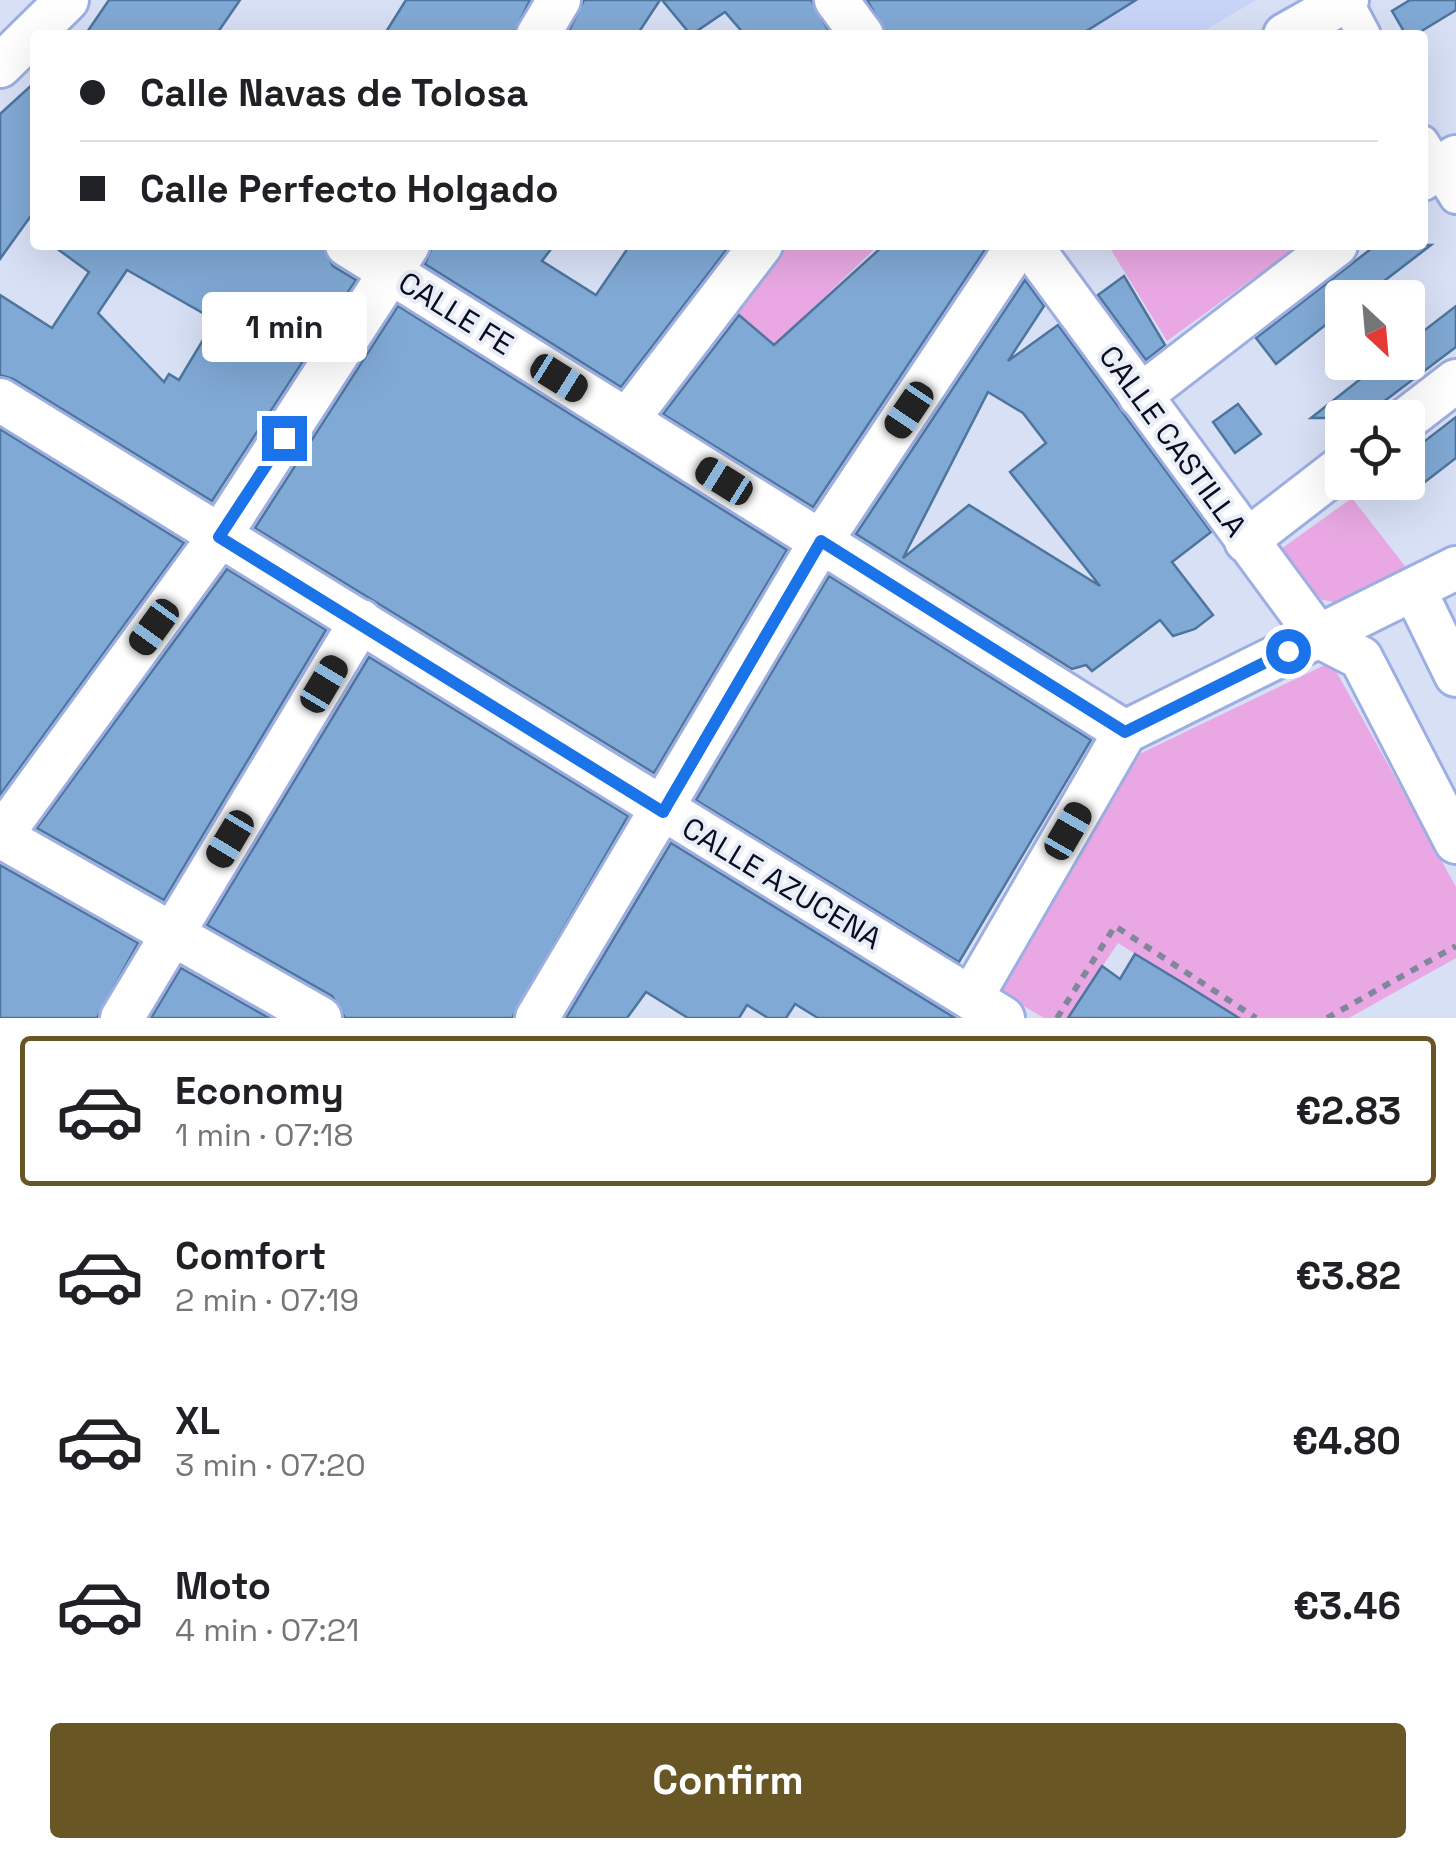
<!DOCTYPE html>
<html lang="en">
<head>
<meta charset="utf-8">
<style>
  :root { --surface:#fff; --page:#f2f2f2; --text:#202124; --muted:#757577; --line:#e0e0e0; --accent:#685725 }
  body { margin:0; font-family:"Space Grotesk",sans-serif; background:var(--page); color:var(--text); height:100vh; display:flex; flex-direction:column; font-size:38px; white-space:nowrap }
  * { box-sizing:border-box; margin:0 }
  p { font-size:32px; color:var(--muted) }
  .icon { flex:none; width:55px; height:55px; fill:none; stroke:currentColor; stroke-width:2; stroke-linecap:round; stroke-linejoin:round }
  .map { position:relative; height:1018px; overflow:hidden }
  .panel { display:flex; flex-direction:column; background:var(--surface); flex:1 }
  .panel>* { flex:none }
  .hud { position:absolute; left:30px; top:30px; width:1398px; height:220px; border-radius:10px; box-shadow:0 10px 40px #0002; display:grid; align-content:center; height:220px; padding:0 50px; background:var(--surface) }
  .needle { width:65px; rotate:154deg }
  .fabs { position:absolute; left:1325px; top:280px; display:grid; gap:20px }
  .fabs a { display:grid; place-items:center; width:100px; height:100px; border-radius:10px; background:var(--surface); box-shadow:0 10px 40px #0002; font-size:50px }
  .end { position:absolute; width:45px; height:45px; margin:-22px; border:12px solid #1a73e8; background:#fff; box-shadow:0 0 0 5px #fff }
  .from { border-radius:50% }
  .bubble { position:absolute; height:70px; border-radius:10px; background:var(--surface); box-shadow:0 10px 40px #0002; font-size:32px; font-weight:700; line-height:70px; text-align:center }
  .car { position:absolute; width:30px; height:60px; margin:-30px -15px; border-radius:12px; box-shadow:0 0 8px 2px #0007; background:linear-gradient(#222 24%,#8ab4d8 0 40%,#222 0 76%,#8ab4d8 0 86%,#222 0) }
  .hud b { display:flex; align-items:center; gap:35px; height:95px; font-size:38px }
  .hud b+b { border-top:2px solid var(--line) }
  .hud i { width:25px; height:25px; background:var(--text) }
  ul { padding:18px 0 0; list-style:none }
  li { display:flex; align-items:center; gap:30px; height:150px; margin:0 20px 15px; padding:0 30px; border:5px solid transparent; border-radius:10px }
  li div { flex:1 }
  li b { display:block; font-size:38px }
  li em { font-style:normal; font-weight:700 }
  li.active { border-color:var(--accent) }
  li>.icon { width:90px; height:90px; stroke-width:1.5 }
  .action { display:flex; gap:20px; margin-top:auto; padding:20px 50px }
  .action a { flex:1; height:115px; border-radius:10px; background:var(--accent); color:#fff; font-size:40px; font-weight:700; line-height:115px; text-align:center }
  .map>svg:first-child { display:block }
  .built { fill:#c8d5f9 }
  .green { fill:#e9a8e3 }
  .building { fill:#80a9d5; stroke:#4d759d; stroke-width:2.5; fill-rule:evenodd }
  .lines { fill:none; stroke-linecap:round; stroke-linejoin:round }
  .pedestrian-casing { stroke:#9daee3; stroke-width:38 }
  .minor-casing { stroke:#9daee3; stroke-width:48 }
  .path { stroke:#80879b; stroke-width:6; stroke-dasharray:8 8; stroke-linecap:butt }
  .pedestrian { stroke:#fff; stroke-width:32 }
  .minor { stroke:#fff; stroke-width:42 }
  .route { stroke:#1a73e8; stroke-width:12 }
  .labels { text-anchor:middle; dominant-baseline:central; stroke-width:8; stroke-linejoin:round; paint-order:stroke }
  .street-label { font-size:30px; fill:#070c1e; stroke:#e9edf8 }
</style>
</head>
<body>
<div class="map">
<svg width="1456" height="1018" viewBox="0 0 1456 1018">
  <rect width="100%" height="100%" fill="#d8e0f6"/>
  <polygon class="built" points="947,0 1256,0 1197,35 967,35"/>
  <g class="green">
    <polygon points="778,245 879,245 774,345 731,308"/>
    <polygon points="1108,245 1299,245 1167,341"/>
    <polygon points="1352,498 1408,570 1346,605 1319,599 1281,549"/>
    <polygon points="1331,662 1456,887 1456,958 1349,1018 1237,1018 1118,943 1068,1018 1044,1018 990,986 1131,758"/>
  </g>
  <g class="building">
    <polygon points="109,0 240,0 216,35 85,35"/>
    <polygon points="406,0 530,0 513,35 384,35"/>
    <polygon points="584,0 660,0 637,35 567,35"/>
    <polygon points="662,0 811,0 831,35 745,35 725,12 691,35"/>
    <polygon points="867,0 1136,0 1080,35 887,35"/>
    <polygon points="1410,0 1456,0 1456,10 1415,35 1406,35 1392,11"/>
    <polygon points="35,82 35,210 0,259 0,114"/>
    <path d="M52,245h270l11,21 23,14 -144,221 -199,-122 -13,-4v-80l52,33 37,-56zM127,270l88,50 -36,60 -10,-6 -5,8 -66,-69z"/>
    <polygon points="433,245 554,245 542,261 596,295 630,245 730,245 621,387 425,264"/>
    <polygon points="884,245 988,245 813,507 663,414 739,315 774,345"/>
    <polygon points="1376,245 1431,245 1362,298 1342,298 1342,312 1276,364 1256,338"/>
    <polygon points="1124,276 1165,345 1146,360 1098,295"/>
    <path d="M1025,280l19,26 -36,55 50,-36 153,207 -39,30 41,53 -18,14 -22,7 -13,-16 -68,51 -6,-6 -14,4 -216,-135zM988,392l35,21 23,30 -36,29 90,114 -131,-81 -66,53z"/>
    <polygon points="398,306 787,550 654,773 255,528"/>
    <polygon points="1456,306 1456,347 1362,418 1311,418 1382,362 1408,362 1408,343"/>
    <polygon points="1238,404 1261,434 1235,453 1213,422"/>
    <polygon points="1456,417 1456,458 1408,495 1408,454"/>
    <polygon points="0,429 184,543 0,795"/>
    <polygon points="227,569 326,630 164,900 37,828"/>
    <polygon points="829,576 1091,740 959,962 696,800"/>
    <polygon points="369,657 628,816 512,1018 345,1018 332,996 207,925"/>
    <polygon points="671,843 955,1018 818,1018 795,1004 786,1018 768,1018 747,1005 739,1018 688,1018 646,992 627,1018 566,1018"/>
    <polygon points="0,865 138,943 97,1018 0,1018"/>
    <polygon points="1135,954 1183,983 1239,1018 1068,1018 1102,966 1120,979"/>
    <polygon points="181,968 269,1018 151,1018"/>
  </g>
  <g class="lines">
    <defs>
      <g id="pedestrian">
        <polyline points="1346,1 1364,35"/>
        <polyline points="1422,142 1456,197"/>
      </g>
      <g id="minor">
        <polyline points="836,0 862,35"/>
        <polyline points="538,35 559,0"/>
        <polyline points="1285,35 1347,0"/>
        <polyline points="0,66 67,0"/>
        <polyline points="1422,179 1456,157"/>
        <polyline points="347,245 1125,732"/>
        <polyline points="1030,245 1318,636 1361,658 1456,842"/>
        <polyline points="1140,396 1336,245"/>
        <polyline points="0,400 1003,1018"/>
        <polyline points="1408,418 1456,381"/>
        <polyline points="627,420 761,245"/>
        <polyline points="1246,541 1342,467"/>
        <polyline points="1414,589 1456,675"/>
        <polyline points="0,836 320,1018"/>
        <polyline points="0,837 219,537 408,245"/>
        <polyline points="971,998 1125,732 1456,568"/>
        <polyline points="122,1018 361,621"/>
        <polyline points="537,1018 821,541 1018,245"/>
      </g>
    </defs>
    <use href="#pedestrian" class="pedestrian-casing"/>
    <use href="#minor" class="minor-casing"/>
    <g class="path">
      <polyline points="1057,1018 1115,926 1256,1018"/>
      <polyline points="1327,1018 1456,946"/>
    </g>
    <use href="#pedestrian" class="pedestrian"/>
    <use href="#minor" class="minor"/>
  </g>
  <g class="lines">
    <polyline class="route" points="284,438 219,537 663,812 821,541 1125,732 1288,651"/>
  </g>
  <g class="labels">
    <g class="street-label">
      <text transform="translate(456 313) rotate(32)">CALLE FE</text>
      <text transform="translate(1173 441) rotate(54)">CALLE CASTILLA</text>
      <text transform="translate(782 883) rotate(31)">CALLE AZUCENA</text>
    </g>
  </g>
</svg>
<div class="fabs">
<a><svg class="needle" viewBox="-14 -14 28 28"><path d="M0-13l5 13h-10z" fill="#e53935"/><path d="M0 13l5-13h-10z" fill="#757577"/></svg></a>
<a><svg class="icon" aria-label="locate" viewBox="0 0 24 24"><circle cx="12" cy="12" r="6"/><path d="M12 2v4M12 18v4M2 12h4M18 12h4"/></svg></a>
</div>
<i class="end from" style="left:1288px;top:651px"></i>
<i class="end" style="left:284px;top:438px"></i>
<div class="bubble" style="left:202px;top:292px;width:165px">1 min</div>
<i class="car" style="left:559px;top:378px;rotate:122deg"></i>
<i class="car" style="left:909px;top:410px;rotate:214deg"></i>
<i class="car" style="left:724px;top:481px;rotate:302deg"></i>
<i class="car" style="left:154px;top:627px;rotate:216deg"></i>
<i class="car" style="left:324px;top:684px;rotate:31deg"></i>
<i class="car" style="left:1068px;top:831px;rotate:30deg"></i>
<i class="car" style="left:230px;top:839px;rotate:211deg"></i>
<div class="hud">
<b><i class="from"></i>Calle Navas de Tolosa</b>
<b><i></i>Calle Perfecto Holgado</b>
</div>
</div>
<section class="panel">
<ul>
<li class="active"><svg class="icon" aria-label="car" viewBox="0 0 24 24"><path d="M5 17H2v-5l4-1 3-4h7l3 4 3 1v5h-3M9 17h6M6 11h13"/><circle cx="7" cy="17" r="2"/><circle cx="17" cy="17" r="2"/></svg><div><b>Economy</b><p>1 min · 07:18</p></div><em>€2.83</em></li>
<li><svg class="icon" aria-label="car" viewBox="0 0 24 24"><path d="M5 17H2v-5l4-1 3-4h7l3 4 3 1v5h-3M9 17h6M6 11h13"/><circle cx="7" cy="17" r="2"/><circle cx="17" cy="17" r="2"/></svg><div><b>Comfort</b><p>2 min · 07:19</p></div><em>€3.82</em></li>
<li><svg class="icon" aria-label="car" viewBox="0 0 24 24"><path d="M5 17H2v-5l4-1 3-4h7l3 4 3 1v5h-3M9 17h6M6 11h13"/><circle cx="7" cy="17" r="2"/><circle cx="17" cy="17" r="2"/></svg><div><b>XL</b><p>3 min · 07:20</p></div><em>€4.80</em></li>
<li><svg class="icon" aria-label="car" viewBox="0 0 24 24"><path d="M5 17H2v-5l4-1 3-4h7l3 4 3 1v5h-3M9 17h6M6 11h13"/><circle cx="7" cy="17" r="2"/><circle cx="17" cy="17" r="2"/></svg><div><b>Moto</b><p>4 min · 07:21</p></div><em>€3.46</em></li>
</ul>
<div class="action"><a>Confirm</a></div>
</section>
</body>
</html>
